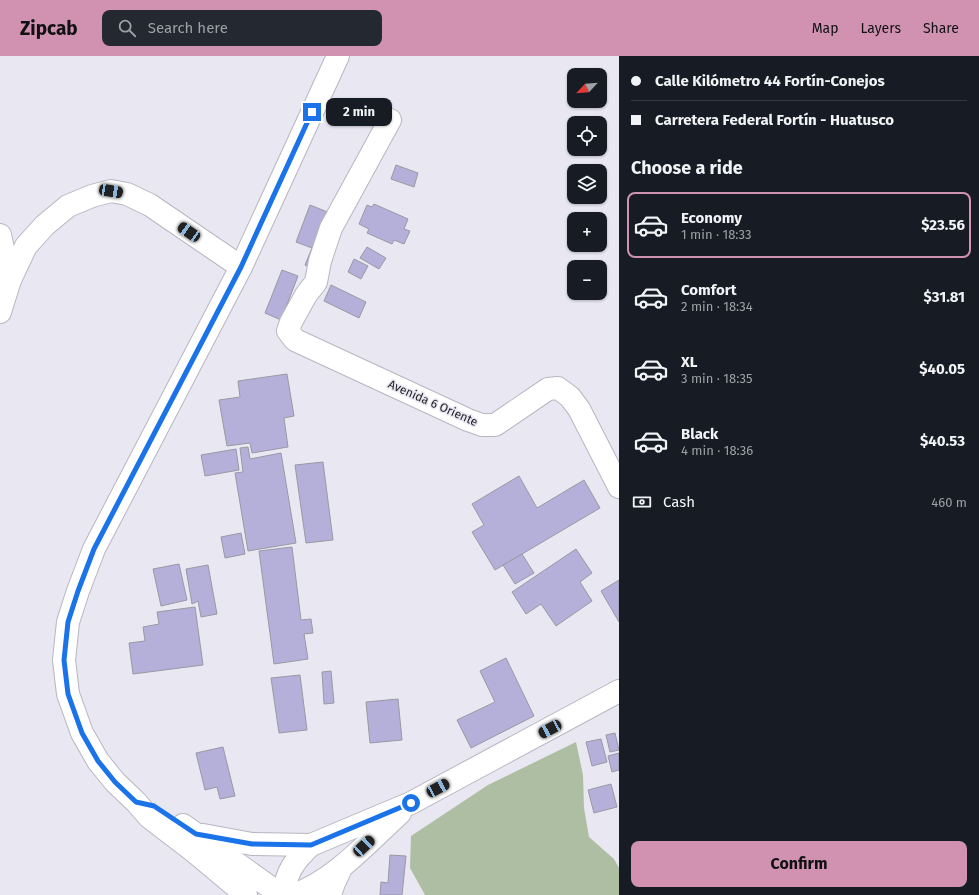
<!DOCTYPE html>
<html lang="en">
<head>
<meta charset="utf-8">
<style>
  :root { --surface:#171b24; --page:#242831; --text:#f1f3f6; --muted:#9ea1a6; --line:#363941; --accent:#d192b2 }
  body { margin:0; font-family:"Fira Sans",sans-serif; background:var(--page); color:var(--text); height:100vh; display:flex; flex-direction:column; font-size:15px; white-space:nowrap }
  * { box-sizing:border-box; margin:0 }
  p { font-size:13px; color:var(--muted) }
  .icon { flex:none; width:22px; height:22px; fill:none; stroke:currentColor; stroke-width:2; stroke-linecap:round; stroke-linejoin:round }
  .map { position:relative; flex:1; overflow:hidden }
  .panel { display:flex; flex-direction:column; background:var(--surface); width:360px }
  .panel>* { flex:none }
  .guide { display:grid; align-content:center; height:88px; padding:0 12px; background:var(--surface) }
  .needle { width:26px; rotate:244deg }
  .buttons { position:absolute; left:567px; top:12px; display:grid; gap:8px }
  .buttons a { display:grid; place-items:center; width:40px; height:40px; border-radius:8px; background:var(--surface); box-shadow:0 1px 3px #0004; font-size:20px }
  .end { position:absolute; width:18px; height:18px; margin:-9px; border:5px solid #1a73e8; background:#fff; box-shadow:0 0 0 2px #fff }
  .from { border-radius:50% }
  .bubble { position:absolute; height:28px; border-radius:8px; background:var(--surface); box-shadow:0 1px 3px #0004; font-size:13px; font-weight:700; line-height:28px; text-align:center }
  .car { position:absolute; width:12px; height:24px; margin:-12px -6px; border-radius:5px; box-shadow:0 0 3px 1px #0007; background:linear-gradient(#222 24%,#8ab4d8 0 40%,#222 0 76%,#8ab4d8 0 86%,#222 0) }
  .guide b { display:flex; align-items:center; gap:14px; height:38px; font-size:15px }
  .guide b+b { border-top:1px solid var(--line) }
  .guide i { width:10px; height:10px; background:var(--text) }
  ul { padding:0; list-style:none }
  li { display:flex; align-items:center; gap:12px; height:66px; margin:0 8px 6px; padding:0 4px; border:2px solid transparent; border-radius:8px }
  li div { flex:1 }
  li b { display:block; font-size:15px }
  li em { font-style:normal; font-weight:700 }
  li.active { border-color:var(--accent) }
  li>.icon { width:36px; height:36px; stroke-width:1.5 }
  h2 { padding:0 12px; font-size:18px; line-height:48px }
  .pay { display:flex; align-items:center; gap:10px; height:44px; padding:0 12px; font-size:15px }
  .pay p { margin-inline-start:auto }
  .primary-button { display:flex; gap:8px; margin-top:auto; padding:8px 12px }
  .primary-button a { flex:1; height:46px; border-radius:8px; background:var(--accent); color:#111; font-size:16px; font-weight:700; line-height:46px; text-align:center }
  header { display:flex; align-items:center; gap:24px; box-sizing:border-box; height:56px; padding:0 20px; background:var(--accent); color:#111 }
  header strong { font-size:19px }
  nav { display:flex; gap:22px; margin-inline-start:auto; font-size:14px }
  .search { width:280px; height:36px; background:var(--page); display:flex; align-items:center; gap:10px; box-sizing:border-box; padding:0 14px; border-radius:8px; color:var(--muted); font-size:15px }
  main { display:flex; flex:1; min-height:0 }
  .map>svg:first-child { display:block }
  .green { fill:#aebea2 }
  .building { fill:#b4b0d9; stroke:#9998a3 }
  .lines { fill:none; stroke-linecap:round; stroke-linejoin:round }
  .minor-casing { stroke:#b7b6c1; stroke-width:24 }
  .major-casing { stroke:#b7b6c1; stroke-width:24 }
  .minor { stroke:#fff; stroke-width:22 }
  .major { stroke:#fff; stroke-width:22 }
  .route { stroke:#1a73e8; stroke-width:5 }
  .labels { text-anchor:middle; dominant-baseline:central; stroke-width:3; stroke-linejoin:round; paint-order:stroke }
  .street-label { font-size:12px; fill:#242328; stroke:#e8e7f2 }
</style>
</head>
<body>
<header>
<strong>Zipcab</strong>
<div class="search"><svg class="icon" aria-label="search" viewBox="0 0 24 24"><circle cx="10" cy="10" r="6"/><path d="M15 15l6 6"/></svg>Search here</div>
<nav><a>Map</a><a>Layers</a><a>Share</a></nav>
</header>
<main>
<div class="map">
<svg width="619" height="839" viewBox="0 0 619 839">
  <rect width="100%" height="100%" fill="#e8e7f2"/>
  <polygon class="green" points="576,686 583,719 584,752 589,781 614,803 619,812 619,839 425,839 410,812 411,780 488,729"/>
  <g class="building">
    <polygon points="396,109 418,117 414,131 391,123"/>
    <polygon points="374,148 408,163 404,173 410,175 404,188 394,184 392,188 367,177 369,173 359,168 367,149 372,151"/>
    <polygon points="310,149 335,159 314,213 305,209 312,192 296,186"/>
    <polygon points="367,191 386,202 379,213 360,202"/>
    <polygon points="354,203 368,210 361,223 348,216"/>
    <polygon points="282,214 298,220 281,264 265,257"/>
    <polygon points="331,229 366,246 359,262 324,245"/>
    <polygon points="287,318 294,360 284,362 288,391 252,397 250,387 227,390 219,344 240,341 238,325"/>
    <polygon points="248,391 250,403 281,397 296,487 248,495 235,417 243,416 240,392"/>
    <polygon points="236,393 239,414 205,420 201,399"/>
    <polygon points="323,406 333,484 306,487 295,409"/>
    <polygon points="519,420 537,452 584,424 600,452 495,514 472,476 484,469 472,448"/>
    <polygon points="241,477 245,498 225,502 221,481"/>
    <polygon points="292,491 301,564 311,563 313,577 304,578 308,603 274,608 259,495"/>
    <polygon points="576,493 592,517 580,526 592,545 556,570 541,548 526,558 512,536"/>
    <polygon points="522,498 534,517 515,528 503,509"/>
    <polygon points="179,508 187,544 161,550 153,513"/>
    <polygon points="208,509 217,558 201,561 198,545 192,548 186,513"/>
    <polygon points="619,524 619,566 601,535"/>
    <polygon points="195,551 203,609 133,618 129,587 145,585 143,571 159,568 157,556"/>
    <polygon points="506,602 534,660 471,692 457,664 495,646 480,615"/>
    <polygon points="331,615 334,647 324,648 322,616"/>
    <polygon points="300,619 307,674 279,677 271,622"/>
    <polygon points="398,643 402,684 370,687 366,646"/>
    <polygon points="615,677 619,694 610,696 606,679"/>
    <polygon points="601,683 607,706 592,710 586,686"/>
    <polygon points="223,691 235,740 220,743 217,731 205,734 196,697"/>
    <polygon points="619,697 619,714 612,716 608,700"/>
    <polygon points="611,728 617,751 594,757 588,734"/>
    <polygon points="390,799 406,800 402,839 380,839 381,826 388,827"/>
  </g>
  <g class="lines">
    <defs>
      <g id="minor">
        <polyline points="390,64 331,172 320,205 316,226 306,239 291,266 288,275 295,284 468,364 482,369 495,369 548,333 558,332 570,341 579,353 619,431"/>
        <polyline points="0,179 10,224"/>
        <polyline points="0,256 10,224 26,190 45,169 68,150 92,140 111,135 127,138 150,149 241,211"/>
        <path d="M285,839c-1,-22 11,-36 26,-50l100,-42 208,-112"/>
        <path d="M294,839c42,-16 73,-52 106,-82"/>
      </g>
      <g id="major">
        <polyline points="183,769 281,839"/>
        <polyline points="203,779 252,788 311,789"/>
        <polyline points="246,839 196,797 149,761 136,746 115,726 98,705 82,677 68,638 64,604 68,566 78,535 94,493 241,211 338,0"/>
        <polyline points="330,839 334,827 341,812"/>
      </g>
    </defs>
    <use href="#minor" class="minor-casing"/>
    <use href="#major" class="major-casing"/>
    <use href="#minor" class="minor"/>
    <use href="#major" class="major"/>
  </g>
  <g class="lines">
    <polyline class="route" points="312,56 241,211 94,493 78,535 68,566 64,604 68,638 82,677 98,705 115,726 136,746 154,750 196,778 252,788 311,789 411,747"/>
  </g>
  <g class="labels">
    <g class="street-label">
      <text transform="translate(433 347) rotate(24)">Avenida 6 Oriente</text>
    </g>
  </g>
</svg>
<div class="buttons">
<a><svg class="needle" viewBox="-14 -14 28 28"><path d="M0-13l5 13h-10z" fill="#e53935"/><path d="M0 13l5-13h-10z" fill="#9ea1a6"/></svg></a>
<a><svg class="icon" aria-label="locate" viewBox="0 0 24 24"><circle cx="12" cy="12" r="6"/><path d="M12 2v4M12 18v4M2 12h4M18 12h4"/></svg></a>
<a><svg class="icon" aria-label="layers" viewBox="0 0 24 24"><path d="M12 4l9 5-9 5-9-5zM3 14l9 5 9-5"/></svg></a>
<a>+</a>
<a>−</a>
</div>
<i class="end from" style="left:411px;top:747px"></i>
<i class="end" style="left:312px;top:56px"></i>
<div class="bubble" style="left:326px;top:42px;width:66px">2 min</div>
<i class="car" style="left:111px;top:135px;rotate:99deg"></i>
<i class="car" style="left:189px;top:176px;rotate:304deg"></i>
<i class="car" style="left:550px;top:673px;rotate:242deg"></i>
<i class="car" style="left:438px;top:732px;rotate:62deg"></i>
<i class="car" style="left:364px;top:790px;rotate:47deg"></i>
</div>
<section class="panel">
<div class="guide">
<b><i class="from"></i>Calle Kilómetro 44 Fortín-Conejos</b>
<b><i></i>Carretera Federal Fortín - Huatusco</b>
</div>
<h2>Choose a ride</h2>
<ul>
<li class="active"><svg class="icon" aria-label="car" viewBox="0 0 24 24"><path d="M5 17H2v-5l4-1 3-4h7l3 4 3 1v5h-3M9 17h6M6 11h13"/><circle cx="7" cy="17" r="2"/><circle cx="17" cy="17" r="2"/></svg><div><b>Economy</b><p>1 min · 18:33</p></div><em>$23.56</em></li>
<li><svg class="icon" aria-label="car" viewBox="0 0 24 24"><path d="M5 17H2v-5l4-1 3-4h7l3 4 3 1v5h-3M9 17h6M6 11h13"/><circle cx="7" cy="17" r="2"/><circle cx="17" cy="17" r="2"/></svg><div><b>Comfort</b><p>2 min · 18:34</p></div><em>$31.81</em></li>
<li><svg class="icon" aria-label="car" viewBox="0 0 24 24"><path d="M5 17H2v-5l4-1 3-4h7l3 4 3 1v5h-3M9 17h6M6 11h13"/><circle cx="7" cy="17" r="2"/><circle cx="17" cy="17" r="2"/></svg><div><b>XL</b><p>3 min · 18:35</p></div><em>$40.05</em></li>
<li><svg class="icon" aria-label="car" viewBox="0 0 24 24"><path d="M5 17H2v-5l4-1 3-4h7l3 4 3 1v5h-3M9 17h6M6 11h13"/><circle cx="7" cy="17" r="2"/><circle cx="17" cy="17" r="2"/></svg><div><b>Black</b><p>4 min · 18:36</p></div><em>$40.53</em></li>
</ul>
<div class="pay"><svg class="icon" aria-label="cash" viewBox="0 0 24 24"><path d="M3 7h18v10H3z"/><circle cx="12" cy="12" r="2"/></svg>Cash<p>460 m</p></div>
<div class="primary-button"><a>Confirm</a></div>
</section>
</main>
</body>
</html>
